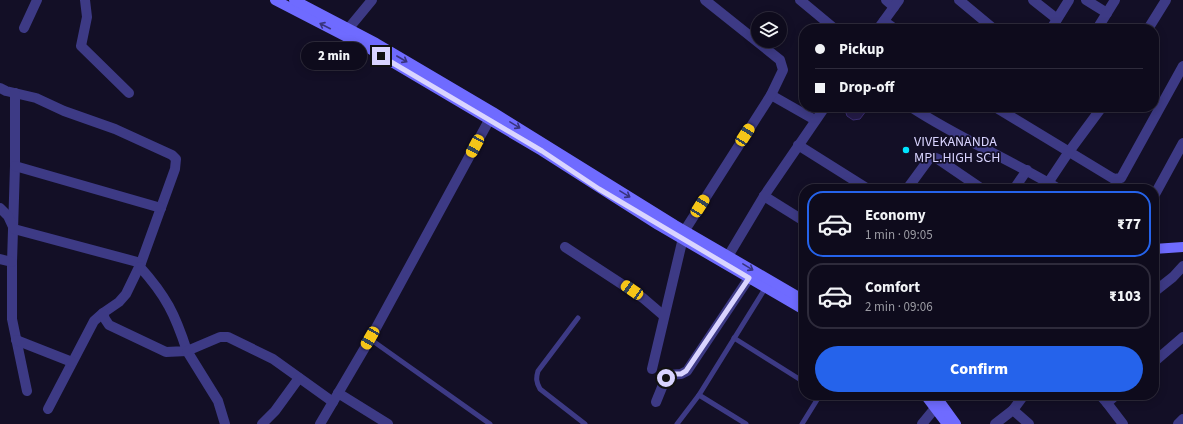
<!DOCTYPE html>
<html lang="en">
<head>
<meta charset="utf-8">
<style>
  :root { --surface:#0e0b1c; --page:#1c1929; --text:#f1f3f6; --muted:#9b9ba3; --line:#2e2b3b; --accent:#2563eb }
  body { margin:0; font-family:"Source Sans 3",sans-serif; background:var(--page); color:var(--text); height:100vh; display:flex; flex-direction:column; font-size:15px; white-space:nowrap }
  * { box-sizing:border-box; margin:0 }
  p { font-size:13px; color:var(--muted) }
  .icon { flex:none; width:22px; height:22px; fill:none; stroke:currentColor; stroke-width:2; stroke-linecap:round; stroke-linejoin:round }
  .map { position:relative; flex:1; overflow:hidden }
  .sheet { position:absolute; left:799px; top:184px; width:360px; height:216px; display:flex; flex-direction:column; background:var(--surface); border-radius:16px; box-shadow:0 2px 10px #0003,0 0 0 1px var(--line) }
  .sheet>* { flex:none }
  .hud { position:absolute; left:799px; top:24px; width:360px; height:88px; border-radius:16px; box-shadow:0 2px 10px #0003,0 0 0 1px var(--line); display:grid; align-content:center; height:88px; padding:0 16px; background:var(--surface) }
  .buttons { position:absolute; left:751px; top:12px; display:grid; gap:8px }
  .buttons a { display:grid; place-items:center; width:36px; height:36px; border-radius:50%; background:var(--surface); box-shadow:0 2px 10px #0003,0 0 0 1px var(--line); font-size:20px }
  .end { position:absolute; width:18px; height:18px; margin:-9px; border:5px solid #d9d4ff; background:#111; box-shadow:0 0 0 2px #111 }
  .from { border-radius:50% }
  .bubble { position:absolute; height:28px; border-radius:14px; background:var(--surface); box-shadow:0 2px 10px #0003,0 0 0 1px var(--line); font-size:13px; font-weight:800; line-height:28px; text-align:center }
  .car { position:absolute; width:12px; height:24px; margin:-12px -6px; border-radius:5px; box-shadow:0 0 3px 1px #0007; background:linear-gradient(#f5c518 24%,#345 0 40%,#f5c518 0 76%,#345 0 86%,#f5c518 0) }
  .hud b { display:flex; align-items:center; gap:14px; height:38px; font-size:15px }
  .hud b+b { border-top:1px solid var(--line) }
  .hud i { width:10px; height:10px; background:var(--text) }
  ul { padding:7px 0 0; list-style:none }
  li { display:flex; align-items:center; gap:12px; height:66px; margin:0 8px 6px; padding:0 8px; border:2px solid var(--line); border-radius:16px }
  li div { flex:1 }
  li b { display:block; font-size:15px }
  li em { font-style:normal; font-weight:800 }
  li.selected { border-color:var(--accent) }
  li>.icon { width:36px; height:36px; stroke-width:1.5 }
  .action { display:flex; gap:8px; margin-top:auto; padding:8px 16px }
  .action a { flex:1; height:46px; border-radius:24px; background:var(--accent); color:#fff; font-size:16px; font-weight:800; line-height:46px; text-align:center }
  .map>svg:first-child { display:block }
  .building { fill:#241b47; stroke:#3b2d73 }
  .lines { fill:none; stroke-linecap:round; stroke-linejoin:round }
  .lane { stroke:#3d3a85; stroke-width:5 }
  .street { stroke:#3d3a85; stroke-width:10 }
  .secondary { stroke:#6f6bff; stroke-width:10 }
  .oneway { stroke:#38347d }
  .route { stroke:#d9d4ff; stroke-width:5 }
  .poi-dot { fill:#00e5ff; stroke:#130f26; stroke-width:1.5 }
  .labels { text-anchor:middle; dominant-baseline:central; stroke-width:3.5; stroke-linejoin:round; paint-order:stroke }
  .poi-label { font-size:14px; fill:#d9d4ff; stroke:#130f26; text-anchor:start }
</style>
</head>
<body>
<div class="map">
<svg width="1183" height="424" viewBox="0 0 1183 424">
  <rect width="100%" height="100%" fill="#130f26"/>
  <polygon class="building" points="844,107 866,107 866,111 860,119 853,120 847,116"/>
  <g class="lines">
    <g class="lane">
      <path d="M578,318l-40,53c-2,7 -2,11 2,18l45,35"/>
      <polyline points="734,338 804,382"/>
      <polyline points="370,339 490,424"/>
      <polyline points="699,395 766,287"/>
      <polyline points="677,424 699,395 746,424"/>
      <polyline points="802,424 820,395"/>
    </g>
    <g class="street">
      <polyline points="85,0 87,17 81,46 129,93"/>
      <polyline points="800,0 835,29"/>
      <polyline points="886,0 894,7"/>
      <polyline points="959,0 994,29"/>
      <polyline points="1033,0 1057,19"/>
      <polyline points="1086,0 1107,13"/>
      <polyline points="884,21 895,29"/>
      <polyline points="24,28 37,0"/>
      <polyline points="878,29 899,0"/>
      <polyline points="1051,29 1069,0"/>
      <polyline points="1097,29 1115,0"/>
      <polyline points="1148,29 1166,0"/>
      <polyline points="344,34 372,0"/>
      <polyline points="0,88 6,91 36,98 64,111 115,129 172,155 176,159 175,169 141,263 126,294 119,302 103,313 94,321 48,409"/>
      <polyline points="15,93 15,166 12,262 12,319 27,391"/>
      <polyline points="771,95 815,120"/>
      <path d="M911,107c47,31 100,53 148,82"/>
      <polyline points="995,107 1114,179 1121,178 1183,66"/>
      <polyline points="798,145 868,189"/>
      <polyline points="15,166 161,208"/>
      <polyline points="907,189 929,159 933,157 938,159 982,189"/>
      <polyline points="1014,189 1027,170"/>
      <polyline points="1044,189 1068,153 1102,107"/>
      <polyline points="764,196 804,221"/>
      <polyline points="1154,196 1183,143"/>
      <polyline points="0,208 8,216 14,229 141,263"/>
      <polyline points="685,230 771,95 783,70 780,60 705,0"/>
      <polyline points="565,247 643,298 664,316"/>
      <polyline points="0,259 12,262"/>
      <polyline points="724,263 764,196 825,107"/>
      <polyline points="1154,292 1173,277 1183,266"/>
      <path d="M103,313l2,6 4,6 57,27 21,-1c-12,-37 -21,-55 -47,-84"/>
      <polyline points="16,340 72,362"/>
      <polyline points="1154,362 1183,337"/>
      <polyline points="652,369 683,238"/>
      <polyline points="338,393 388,424"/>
      <polyline points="1100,395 1107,403"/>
      <polyline points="1116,395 1107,403 1123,424"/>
      <polyline points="656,402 667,375 681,374 687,371 749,278"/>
      <polyline points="1013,410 1024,395"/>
      <polyline points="225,424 218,401 187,351 220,337 228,337 273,359 333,402"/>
      <polyline points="262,424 275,411 299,378"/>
      <polyline points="320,424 370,339 493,113"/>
      <polyline points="922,424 936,407"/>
      <polyline points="995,424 1013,410 1029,424"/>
      <polyline points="1178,424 1183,419"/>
    </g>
    <g class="secondary">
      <polyline points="275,0 368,48 542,151 658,225 804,310"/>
      <polyline points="294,0 376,43 493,112 675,225 804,300"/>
      <polyline points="1154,249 1183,247"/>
      <polyline points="925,395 947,424"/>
      <polyline points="935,395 956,424"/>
    </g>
  </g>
  <defs><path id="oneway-shaft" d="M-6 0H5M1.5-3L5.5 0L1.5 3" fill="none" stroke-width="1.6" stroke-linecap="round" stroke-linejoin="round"/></defs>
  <g class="oneway">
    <use href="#oneway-shaft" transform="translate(325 26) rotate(-153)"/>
    <use href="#oneway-shaft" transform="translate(402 59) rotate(30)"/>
    <use href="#oneway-shaft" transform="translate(515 125) rotate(31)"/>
    <use href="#oneway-shaft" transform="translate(625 194) rotate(31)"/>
    <use href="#oneway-shaft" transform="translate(748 267) rotate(31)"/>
  </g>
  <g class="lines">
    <polyline class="route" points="381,56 542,151 599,189 749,278 686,371 681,374 670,374 666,378"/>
  </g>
  <circle class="poi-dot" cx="906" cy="150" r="4"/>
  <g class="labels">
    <g class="poi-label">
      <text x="914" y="142">VIVEKANANDA<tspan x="914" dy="16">MPL.HIGH SCH</tspan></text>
    </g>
  </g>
</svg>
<div class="buttons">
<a><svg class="icon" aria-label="layers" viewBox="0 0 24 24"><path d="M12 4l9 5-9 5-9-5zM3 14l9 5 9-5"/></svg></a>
</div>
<i class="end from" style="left:666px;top:378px"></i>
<i class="end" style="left:381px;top:56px"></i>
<div class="bubble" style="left:301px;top:42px;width:66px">2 min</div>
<i class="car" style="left:745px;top:135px;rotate:33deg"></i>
<i class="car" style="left:475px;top:146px;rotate:208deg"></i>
<i class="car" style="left:700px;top:206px;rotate:32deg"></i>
<i class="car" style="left:632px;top:290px;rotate:304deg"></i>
<i class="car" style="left:370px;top:338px;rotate:210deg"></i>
<div class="hud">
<b><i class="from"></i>Pickup</b>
<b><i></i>Drop-off</b>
</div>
<section class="sheet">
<ul>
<li class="selected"><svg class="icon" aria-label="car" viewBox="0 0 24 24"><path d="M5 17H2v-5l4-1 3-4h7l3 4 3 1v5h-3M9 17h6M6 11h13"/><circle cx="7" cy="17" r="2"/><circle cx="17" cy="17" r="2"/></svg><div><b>Economy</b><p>1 min · 09:05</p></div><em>₹77</em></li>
<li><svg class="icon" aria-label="car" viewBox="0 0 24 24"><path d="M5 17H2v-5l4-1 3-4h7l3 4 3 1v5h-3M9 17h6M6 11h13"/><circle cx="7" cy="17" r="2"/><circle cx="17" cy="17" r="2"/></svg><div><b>Comfort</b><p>2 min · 09:06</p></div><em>₹103</em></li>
</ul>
<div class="action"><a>Confirm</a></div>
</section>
</div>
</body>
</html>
